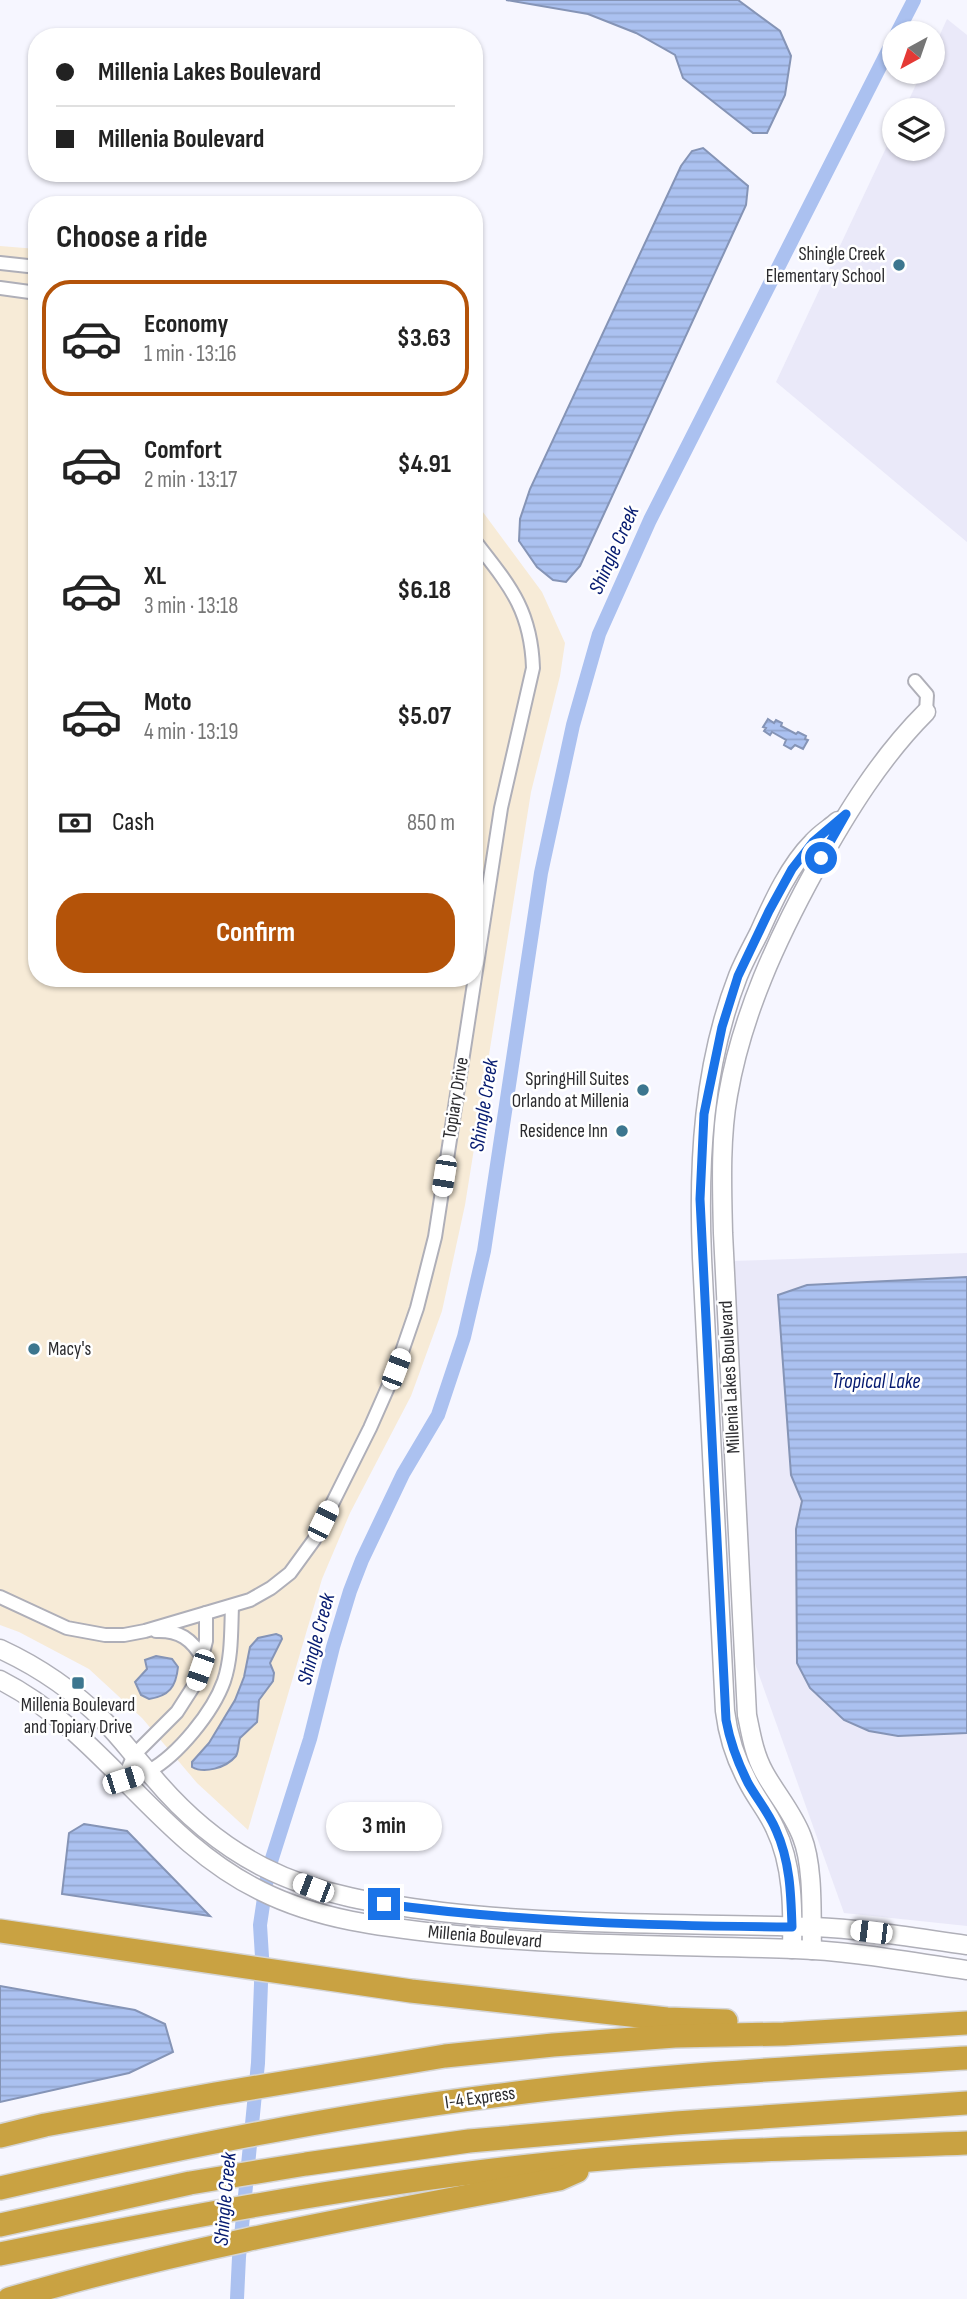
<!DOCTYPE html>
<html lang="en">
<head>
<meta charset="utf-8">
<style>
  :root { --surface:#fff; --page:#f2f2f2; --text:#222; --muted:#767676; --line:#e0e0e0; --accent:#b45309 }
  body { margin:0; font-family:"Sofia Sans Condensed",sans-serif; background:var(--page); color:var(--text); height:100vh; display:flex; flex-direction:column; font-size:26px; white-space:nowrap }
  * { box-sizing:border-box; margin:0 }
  p { font-size:23px; color:var(--muted) }
  .icon { flex:none; width:38px; height:38px; fill:none; stroke:currentColor; stroke-width:2; stroke-linecap:round; stroke-linejoin:round }
  .map { position:relative; flex:1; overflow:hidden }
  .sheet { position:absolute; left:28px; top:196px; width:455px; height:791px; display:flex; flex-direction:column; background:var(--surface); border-radius:28px; box-shadow:0 2px 5px #0004 }
  .sheet>* { flex:none }
  .guide { position:absolute; left:28px; top:28px; width:455px; height:154px; border-radius:28px; box-shadow:0 2px 5px #0004; display:grid; align-content:center; height:154px; padding:0 28px; background:var(--surface) }
  .needle { width:46px; rotate:220deg }
  .buttons { position:absolute; left:882px; top:21px; display:grid; gap:14px }
  .buttons a { display:grid; place-items:center; width:63px; height:63px; border-radius:50%; background:var(--surface); box-shadow:0 2px 5px #0004; font-size:35px }
  .end { position:absolute; width:32px; height:32px; margin:-16px; border:9px solid #1a73e8; background:#fff; box-shadow:0 0 0 4px #fff }
  .from { border-radius:50% }
  .bubble { position:absolute; height:49px; border-radius:24px; background:var(--surface); box-shadow:0 2px 5px #0004; font-size:23px; font-weight:700; line-height:49px; text-align:center }
  .car { position:absolute; width:21px; height:42px; margin:-21px -10px; border-radius:9px; box-shadow:0 0 5px 2px #0007; background:linear-gradient(#fff 24%,#345 0 40%,#fff 0 76%,#345 0 86%,#fff 0) }
  .guide b { display:flex; align-items:center; gap:24px; height:66px; font-size:26px }
  .guide b+b { border-top:2px solid var(--line) }
  .guide i { width:18px; height:18px; background:var(--text) }
  ul { padding:0; list-style:none }
  li { display:flex; align-items:center; gap:21px; height:116px; margin:0 14px 10px; padding:0 14px; border:4px solid transparent; border-radius:28px }
  li div { flex:1 }
  li b { display:block; font-size:26px }
  li em { font-style:normal; font-weight:700 }
  li.selected { border-color:var(--accent) }
  li>.icon { width:63px; height:63px; stroke-width:1.5 }
  h2 { padding:0 28px; font-size:32px; line-height:84px }
  .pay { display:flex; align-items:center; gap:18px; height:77px; padding:0 28px; font-size:26px }
  .pay p { margin-inline-start:auto }
  .cta { display:flex; gap:14px; margin-top:auto; padding:14px 28px }
  .cta a { flex:1; height:80px; border-radius:28px; background:var(--accent); color:#fff; font-size:28px; font-weight:700; line-height:80px; text-align:center }
  .map>svg:first-child { display:block }
  .commercial { fill:#f7ebd7 }
  .built { fill:#eae9f9 }
  .water { fill:url(#water-rules); stroke:#8594b6; stroke-width:2 }
  .lines { fill:none; stroke-linecap:round; stroke-linejoin:round }
  .canal { stroke:#abc1f0; stroke-width:14 }
  .street-casing { stroke:#afafb8; stroke-width:16 }
  .secondary-casing { stroke:#afafb8; stroke-width:21 }
  .highway-casing { stroke:#d5d5d5; stroke-width:26 }
  .street { stroke:#fff; stroke-width:12 }
  .secondary { stroke:#fff; stroke-width:18 }
  .highway { stroke:#c9a242; stroke-width:23 }
  .route { stroke:#1a73e8; stroke-width:9 }
  .poi-dot { fill:#3c768f; stroke:#fff; stroke-width:2.5 }
  .labels { text-anchor:middle; dominant-baseline:central; stroke-width:5; stroke-linejoin:round; paint-order:stroke }
  .poi-label { font-size:19px; fill:#2b2b2e; stroke:#fff; text-anchor:end }
  .street-label { font-size:19px; fill:#2b2b2e; stroke:#fff }
  .water-label { font-size:21px; font-style:italic; fill:#051a70; stroke:#fff }
</style>
</head>
<body>
<div class="map">
<svg width="967" height="2299" viewBox="0 0 967 2299">
  <defs>
    <pattern id="water-rules" width="6" height="5" patternUnits="userSpaceOnUse" patternTransform="scale(1.75)"><rect width="6" height="5" fill="#abc1f0"/><path d="M0 2.5h6" fill="none" stroke="#93a6ce"/></pattern>
  </defs>
  <rect width="100%" height="100%" fill="#f6f6ff"/>
  <polygon class="commercial" points="0,246 37,249 37,978 474,978 474,500 542,592 565,643 560,676 531,792 465,1205 442,1311 411,1396 350,1513 322,1579 248,1830 197,1783 142,1718 89,1669 19,1632 0,1625"/>
  <g class="built">
    <polygon points="947,19 967,35 967,542 776,382 894,131 894,149 933,149 933,110 904,110 922,72 933,72 933,50"/>
    <polygon points="967,1253 967,1926 844,1913 754,1661 732,1261"/>
  </g>
  <g class="water">
    <polygon points="506,0 738,0 780,31 791,56 785,95 767,133 753,133 683,78 675,55 636,33 588,14"/>
    <polygon points="703,148 748,186 746,205 580,566 566,582 553,580 537,567 519,541 520,519 530,489 681,166 692,151"/>
    <polygon points="768,719 774,723 776,720 782,723 781,726 796,734 798,732 806,736 805,739 808,740 803,749 795,745 791,749 784,745 786,740 772,732 770,735 764,731 766,728 763,727"/>
    <polygon points="967,1277 967,1733 898,1736 869,1731 844,1720 810,1688 797,1663 796,1529 802,1501 791,1475 778,1295 807,1285"/>
    <path d="M276,1634l5,2 1,3 -12,24 4,10 -1,8 -14,19 -2,22 -17,16c-2,6 -1,13 -4,18 -10,12 -32,18 -44,11v-5l17,-19 26,-43 9,-23 6,-30 8,-9z"/>
    <path d="M156,1656l16,3 6,8c-2,20 -9,29 -29,32l-8,-4 -6,-13 12,-13 -2,-9z"/>
    <polygon points="84,1824 127,1831 210,1916 62,1894 69,1833"/>
    <polygon points="0,1986 135,2010 165,2024 173,2052 129,2073 0,2102"/>
  </g>
  <g class="lines">
    <g class="canal">
      <polyline points="897,33 914,0"/>
      <polyline points="237,2299 239,2257 258,2063 262,1957 260,1925 268,1871 310,1739 333,1647 350,1591 362,1560 403,1474 438,1415 464,1337 484,1251 541,873 573,725 599,634 650,520 894,39"/>
    </g>
    <defs>
      <g id="street">
        <polyline points="0,263 37,267"/>
        <polyline points="0,288 37,293"/>
        <polyline points="915,681 927,695 926,712"/>
        <path d="M0,1597l67,31 38,7h19l21,-4 105,-31 21,-12 19,-15 24,-33 56,-112 26,-59 21,-61 18,-71 66,-429 32,-140c-2,-59 -24,-83 -59,-128"/>
        <path d="M156,1631c23,-1 36,8 47,28"/>
        <path d="M123,1780c8,-3 18,-5 26,-9 29,-16 64,-59 75,-90 8,-24 7,-50 8,-75"/>
        <polyline points="123,1780 134,1755 177,1712 195,1684 206,1641 206,1613"/>
      </g>
      <g id="secondary">
        <path d="M0,1649c39,18 74,42 104,72 18,18 32,38 49,56 31,37 67,68 110,90 57,29 117,37 179,45 124,14 248,11 372,15 51,2 102,11 153,18"/>
        <path d="M0,1680c103,52 156,160 261,211 58,29 121,36 185,43 116,12 231,11 348,15 58,2 116,13 173,21"/>
        <path d="M792,1949c1,-40 1,-84 -17,-121 -7,-16 -19,-30 -27,-46 -12,-22 -20,-46 -23,-71l-23,-453c-4,-95 1,-192 36,-282 6,-15 14,-29 21,-43 14,-31 30,-67 54,-91 7,-8 17,-14 25,-21"/>
        <path d="M812,1950c-1,-33 2,-83 -10,-113 -9,-24 -26,-43 -38,-65 -10,-18 -13,-38 -17,-57l-24,-482c-1,-44 -3,-94 5,-138 14,-81 49,-156 88,-227 31,-56 65,-111 110,-156"/>
      </g>
      <g id="highway">
        <polyline points="0,1931 411,1991 667,2019 726,2021"/>
        <polyline points="0,2136 45,2125 215,2094 445,2056 553,2045 675,2036 784,2034 967,2023"/>
        <path d="M0,2188c163,-37 327,-71 493,-92 158,-21 316,-29 474,-38"/>
        <polyline points="0,2225 190,2183 306,2164 469,2141 676,2123 967,2103"/>
        <path d="M0,2254c199,-40 399,-78 602,-95 121,-10 243,-11 365,-16"/>
        <path d="M9,2299c180,-53 366,-85 550,-120l18,-8"/>
      </g>
    </defs>
    <use href="#street" class="street-casing"/>
    <use href="#secondary" class="secondary-casing"/>
    <use href="#highway" class="highway-casing"/>
    <use href="#street" class="street"/>
    <use href="#secondary" class="secondary"/>
    <use href="#highway" class="highway"/>
  </g>
  <g class="lines">
    <path class="route" d="M384,1904c136,18 272,22 408,23 -1,-33 -2,-66 -16,-97 -7,-17 -19,-31 -28,-47 -10,-20 -18,-41 -22,-63l-26,-521 4,-85 18,-87 16,-51 31,-65 23,-42 21,-27 33,-28 -25,44"/>
  </g>
  <g class="poi-dot">
    <circle cx="899" cy="265" r="7"/>
    <circle cx="643" cy="1090" r="7"/>
    <circle cx="622" cy="1131" r="7"/>
    <circle cx="34" cy="1349" r="7"/>
    <rect x="71" y="1676" width="14" height="14" rx="3.5"/>
  </g>
  <g class="labels">
    <g class="poi-label">
      <text x="885" y="254">Shingle Creek<tspan x="885" dy="22">Elementary School</tspan></text>
      <text x="629" y="1079">SpringHill Suites<tspan x="629" dy="22">Orlando at Millenia</tspan></text>
      <text x="608" y="1131">Residence Inn</text>
      <text x="48" y="1349" text-anchor="start">Macy's</text>
      <text x="78" y="1705" text-anchor="middle">Millenia Boulevard<tspan x="78" dy="22">and Topiary Drive</tspan></text>
    </g>
    <g class="street-label">
      <text transform="translate(456 1098) rotate(-81)">Topiary Drive</text>
      <text transform="translate(730 1377) rotate(-93)">Millenia Lakes Boulevard</text>
      <text transform="translate(485 1937) rotate(5)">Millenia Boulevard</text>
      <text transform="translate(480 2098) rotate(-8)">I-4 Express</text>
    </g>
    <g class="water-label">
      <text transform="translate(614 550) rotate(-66)">Shingle Creek</text>
      <text transform="translate(484 1105) rotate(-81)">Shingle Creek</text>
      <text x="876" y="1381">Tropical Lake</text>
      <text transform="translate(316 1639) rotate(-75)">Shingle Creek</text>
      <text transform="translate(225 2199) rotate(-85)">Shingle Creek</text>
    </g>
  </g>
</svg>
<div class="buttons">
<a><svg class="needle" viewBox="-14 -14 28 28"><path d="M0-13l5 13h-10z" fill="#e53935"/><path d="M0 13l5-13h-10z" fill="#767676"/></svg></a>
<a><svg class="icon" aria-label="layers" viewBox="0 0 24 24"><path d="M12 4l9 5-9 5-9-5zM3 14l9 5 9-5"/></svg></a>
</div>
<i class="end from" style="left:821px;top:858px"></i>
<i class="end" style="left:384px;top:1904px"></i>
<div class="bubble" style="left:326px;top:1802px;width:116px">3 min</div>
<i class="car" style="left:444px;top:1176px;rotate:189deg"></i>
<i class="car" style="left:396px;top:1369px;rotate:21deg"></i>
<i class="car" style="left:323px;top:1521px;rotate:26deg"></i>
<i class="car" style="left:200px;top:1670px;rotate:199deg"></i>
<i class="car" style="left:123px;top:1780px;rotate:72deg"></i>
<i class="car" style="left:313px;top:1888px;rotate:291deg"></i>
<i class="car" style="left:871px;top:1932px;rotate:277deg"></i>
<div class="guide">
<b><i class="from"></i>Millenia Lakes Boulevard</b>
<b><i></i>Millenia Boulevard</b>
</div>
<section class="sheet">
<h2>Choose a ride</h2>
<ul>
<li class="selected"><svg class="icon" aria-label="car" viewBox="0 0 24 24"><path d="M5 17H2v-5l4-1 3-4h7l3 4 3 1v5h-3M9 17h6M6 11h13"/><circle cx="7" cy="17" r="2"/><circle cx="17" cy="17" r="2"/></svg><div><b>Economy</b><p>1 min · 13:16</p></div><em>$3.63</em></li>
<li><svg class="icon" aria-label="car" viewBox="0 0 24 24"><path d="M5 17H2v-5l4-1 3-4h7l3 4 3 1v5h-3M9 17h6M6 11h13"/><circle cx="7" cy="17" r="2"/><circle cx="17" cy="17" r="2"/></svg><div><b>Comfort</b><p>2 min · 13:17</p></div><em>$4.91</em></li>
<li><svg class="icon" aria-label="car" viewBox="0 0 24 24"><path d="M5 17H2v-5l4-1 3-4h7l3 4 3 1v5h-3M9 17h6M6 11h13"/><circle cx="7" cy="17" r="2"/><circle cx="17" cy="17" r="2"/></svg><div><b>XL</b><p>3 min · 13:18</p></div><em>$6.18</em></li>
<li><svg class="icon" aria-label="car" viewBox="0 0 24 24"><path d="M5 17H2v-5l4-1 3-4h7l3 4 3 1v5h-3M9 17h6M6 11h13"/><circle cx="7" cy="17" r="2"/><circle cx="17" cy="17" r="2"/></svg><div><b>Moto</b><p>4 min · 13:19</p></div><em>$5.07</em></li>
</ul>
<div class="pay"><svg class="icon" aria-label="cash" viewBox="0 0 24 24"><path d="M3 7h18v10H3z"/><circle cx="12" cy="12" r="2"/></svg>Cash<p>850 m</p></div>
<div class="cta"><a>Confirm</a></div>
</section>
</div>
</body>
</html>
